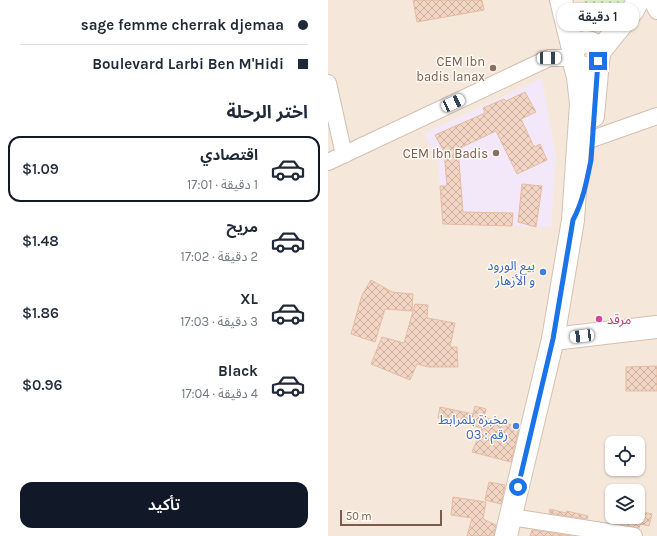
<!DOCTYPE html>
<html lang="ar">
<head>
<meta charset="utf-8">
<style>
  :root { --surface:#fff; --page:#f6f6f7; --text:#1f2937; --muted:#747a83; --line:#e0e1e3; --accent:#111827 }
  body { margin:0; font-family:Karla,"Noto Sans Arabic",sans-serif; background:var(--page); color:var(--text); direction:rtl; height:100vh; display:flex; flex-direction:column; font-size:15px; white-space:nowrap }
  * { box-sizing:border-box; margin:0 }
  p { font-size:13px; color:var(--muted) }
  .icon { flex:none; width:22px; height:22px; fill:none; stroke:currentColor; stroke-width:2; stroke-linecap:round; stroke-linejoin:round }
  .map { position:relative; flex:1; overflow:hidden; direction:ltr }
  .details { display:flex; flex-direction:column; background:var(--surface); width:328px }
  .details>* { flex:none }
  .hud { display:grid; align-content:center; height:88px; padding:0 20px; background:var(--surface) }
  .controls { position:absolute; left:277px; top:436px; display:grid; gap:8px }
  .controls a { display:grid; place-items:center; width:40px; height:40px; border-radius:8px; background:var(--surface); box-shadow:0 1px 3px #0004; font-size:20px }
  .scale { position:absolute; left:12px; bottom:10px; width:102px; box-sizing:border-box; padding-left:4px; border:2px solid #7a5c4d; border-top:0; font-size:11px; line-height:14px; white-space:nowrap; color:#7a5c4d; -webkit-text-stroke:3px #fffaf3; paint-order:stroke }
  .end { position:absolute; width:18px; height:18px; margin:-9px; border:5px solid #1a73e8; background:#fff; box-shadow:0 0 0 2px #fff }
  .from { border-radius:50% }
  .bubble { position:absolute; height:28px; border-radius:12px; background:var(--surface); box-shadow:0 1px 3px #0004; font-size:13px; font-weight:600; line-height:28px; text-align:center; direction:rtl }
  .car { position:absolute; width:12px; height:24px; margin:-12px -6px; border-radius:5px; box-shadow:0 0 3px 1px #0007; background:linear-gradient(#fff 24%,#345 0 40%,#fff 0 76%,#345 0 86%,#fff 0) }
  .hud b { display:flex; align-items:center; gap:14px; height:38px; font-size:15px }
  .hud b+b { border-top:1px solid var(--line) }
  .hud i { width:10px; height:10px; background:var(--text) }
  ul { padding:0; list-style:none }
  li { display:flex; align-items:center; gap:12px; height:66px; margin:0 8px 6px; padding:0 12px; border:2px solid transparent; border-radius:12px }
  li div { flex:1 }
  li b { display:block; font-size:15px }
  li em { font-style:normal; font-weight:600 }
  li.selected { border-color:var(--accent) }
  li>.icon { width:36px; height:36px; stroke-width:1.5 }
  h2 { padding:0 20px; font-size:18px; line-height:48px }
  .button { display:flex; gap:8px; margin-top:auto; padding:8px 20px }
  .button a { flex:1; height:46px; border-radius:12px; background:var(--accent); color:#fff; font-size:16px; font-weight:600; line-height:46px; text-align:center }
  main { display:flex; flex:1; min-height:0 }
  .map>svg:first-child { display:block }
  .residential { fill:#f5e8da; fill-rule:evenodd }
  .education { fill:#f3e8fa }
  .grass { fill:url(#grass-dots) }
  .building { fill:url(#building-cross-hatch); stroke:#e6bba3 }
  .lines { fill:none; stroke-linecap:round; stroke-linejoin:round }
  .street-casing { stroke:#d1beb0; stroke-width:18 }
  .secondary-casing { stroke:#d6c0b0; stroke-width:24 }
  .street { stroke:#fff; stroke-width:16 }
  .secondary { stroke:#fff; stroke-width:22 }
  .route { stroke:#1a73e8; stroke-width:5 }
  .education-dot { fill:#8d6e63; stroke:#fffaf3; stroke-width:1.5 }
  .shop-dot { fill:#3f7fe0; stroke:#fffaf3; stroke-width:1.5 }
  .hotel-dot { fill:#d1479c; stroke:#fffaf3; stroke-width:1.5 }
  .labels { text-anchor:middle; dominant-baseline:central; stroke-width:3; stroke-linejoin:round; paint-order:stroke }
  .education-label { font-size:13px; fill:#785e54; stroke:#fffaf3; text-anchor:end }
  .shop-label { font-size:13px; fill:#366cbe; stroke:#fffaf3; text-anchor:end }
  .hotel-label { font-size:13px; fill:#b23c85; stroke:#fffaf3; text-anchor:start }
</style>
</head>
<body>
<main>
<div class="map">
<svg width="329" height="536" viewBox="0 0 329 536">
  <defs>
    <pattern id="grass-dots" width="8" height="8" patternUnits="userSpaceOnUse"><rect width="8" height="8" fill="#d8ecc9"/><path d="M2 2h.1M6 6h.1" fill="none" stroke="#b4c2a5" stroke-width="1.8" stroke-linecap="round"/></pattern>
    <pattern id="building-cross-hatch" width="8" height="8" patternUnits="userSpaceOnUse"><rect width="8" height="8" fill="#f3d5c3"/><path d="M0 0l8 8M0 8l8-8" fill="none" stroke="#cab0a1"/></pattern>
  </defs>
  <rect width="100%" height="100%" fill="#fdf6ec"/>
  <path class="residential" d="M0,0h329v536h-329zM284,443h26v26h-26zM284,491h26v26h-26z"/>
  <polygon class="education" points="214,78 228,157 223,227 115,224 109,150 103,149 97,133"/>
  <polygon class="grass" points="256,0 298,0 282,21 253,31 246,3 256,2"/>
  <g class="building">
    <polygon points="85,0 154,0 156,10 89,22"/>
    <polygon points="197,92 208,112 193,119 206,147 212,144 219,160 189,174 168,131 130,149 135,212 185,213 184,226 115,224 112,186 119,186 116,152 107,135 157,113 155,108 176,99 178,101"/>
    <polygon points="194,184 214,186 208,227 190,222"/>
    <polygon points="43,280 64,292 85,294 84,311 57,309 47,342 23,334 34,295"/>
    <polygon points="87,304 100,305 99,318 127,323 122,347 129,347 130,367 101,367 89,364 82,380 43,364 54,337 76,343"/>
    <polygon points="329,366 329,391 298,391 298,367"/>
    <polygon points="147,406 158,409 156,417 191,427 183,462 144,452 154,428 110,418 112,407 145,414"/>
    <polygon points="161,482 177,485 173,504 157,500"/>
    <polygon points="125,497 158,502 155,519 168,525 166,536 139,536 144,518 123,515"/>
    <polygon points="222,509 238,513 239,511 260,516 259,519 221,513"/>
    <polygon points="310,511 324,514 321,526 312,524 311,528 291,524 292,517 310,517"/>
    <polygon points="204,530 244,536 202,536"/>
  </g>
  <g class="lines">
    <defs>
      <g id="street">
        <polyline points="323,0 329,11"/>
        <polyline points="0,83 16,155"/>
        <polyline points="251,139 264,139 329,116"/>
        <polyline points="0,162 221,58 244,58"/>
        <polyline points="183,517 306,536"/>
      </g>
      <g id="secondary">
        <polyline points="233,0 245,49"/>
        <circle cx="258" cy="55" r="13"/>
        <polyline points="271,52 305,10 310,0"/>
        <polyline points="265,116 270,61"/>
        <polyline points="225,339 329,327"/>
        <polyline points="178,536 225,339 245,220 253,104 250,77 246,62"/>
      </g>
    </defs>
    <use href="#street" class="street-casing"/>
    <use href="#secondary" class="secondary-casing"/>
    <use href="#street" class="street"/>
    <use href="#secondary" class="secondary"/>
  </g>
  <g class="lines">
    <path class="route" d="M190,487l35,-148 20,-119c10,-19 14,-40 18,-60l7,-99"/>
  </g>
  <g class="education-dot">
    <circle cx="165" cy="68" r="4"/>
    <circle cx="168" cy="153" r="4"/>
  </g>
  <g class="shop-dot">
    <circle cx="215" cy="272" r="4"/>
    <circle cx="188" cy="426" r="4"/>
  </g>
  <circle class="hotel-dot" cx="271" cy="319" r="4"/>
  <g class="labels">
    <g class="education-label">
      <text x="157" y="61">CEM Ibn<tspan x="157" dy="15">badis lanax</tspan></text>
      <text x="160" y="153">CEM Ibn Badis</text>
    </g>
    <g class="shop-label">
      <text x="207" y="265">بيع الورود<tspan x="207" dy="15">و الأزهار</tspan></text>
      <text x="180" y="419">مخبزة بلمرابط<tspan x="180" dy="15">رقم : 03</tspan></text>
    </g>
    <g class="hotel-label">
      <text x="279" y="319">مرقد</text>
    </g>
  </g>
</svg>
<div class="controls">
<a><svg class="icon" aria-label="locate" viewBox="0 0 24 24"><circle cx="12" cy="12" r="6"/><path d="M12 2v4M12 18v4M2 12h4M18 12h4"/></svg></a>
<a><svg class="icon" aria-label="layers" viewBox="0 0 24 24"><path d="M12 4l9 5-9 5-9-5zM3 14l9 5 9-5"/></svg></a>
</div>
<div class="scale">50 m</div>
<i class="end from" style="left:190px;top:487px"></i>
<i class="end" style="left:270px;top:61px"></i>
<div class="bubble" style="left:229px;top:3px;width:82px">1 دقيقة</div>
<i class="car" style="left:221px;top:58px;rotate:89deg"></i>
<i class="car" style="left:125px;top:103px;rotate:65deg"></i>
<i class="car" style="left:254px;top:336px;rotate:263deg"></i>
</div>
<section class="details">
<div class="hud">
<b><i class="from"></i>sage femme cherrak djemaa</b>
<b><i></i>Boulevard Larbi Ben M'Hidi</b>
</div>
<h2>اختر الرحلة</h2>
<ul>
<li class="selected"><svg class="icon" aria-label="car" viewBox="0 0 24 24"><path d="M5 17H2v-5l4-1 3-4h7l3 4 3 1v5h-3M9 17h6M6 11h13"/><circle cx="7" cy="17" r="2"/><circle cx="17" cy="17" r="2"/></svg><div><b>اقتصادي</b><p>1 دقيقة · 17:01</p></div><em>$1.09</em></li>
<li><svg class="icon" aria-label="car" viewBox="0 0 24 24"><path d="M5 17H2v-5l4-1 3-4h7l3 4 3 1v5h-3M9 17h6M6 11h13"/><circle cx="7" cy="17" r="2"/><circle cx="17" cy="17" r="2"/></svg><div><b>مريح</b><p>2 دقيقة · 17:02</p></div><em>$1.48</em></li>
<li><svg class="icon" aria-label="car" viewBox="0 0 24 24"><path d="M5 17H2v-5l4-1 3-4h7l3 4 3 1v5h-3M9 17h6M6 11h13"/><circle cx="7" cy="17" r="2"/><circle cx="17" cy="17" r="2"/></svg><div><b>XL</b><p>3 دقيقة · 17:03</p></div><em>$1.86</em></li>
<li><svg class="icon" aria-label="car" viewBox="0 0 24 24"><path d="M5 17H2v-5l4-1 3-4h7l3 4 3 1v5h-3M9 17h6M6 11h13"/><circle cx="7" cy="17" r="2"/><circle cx="17" cy="17" r="2"/></svg><div><b>Black</b><p>4 دقيقة · 17:04</p></div><em>$0.96</em></li>
</ul>
<div class="button"><a>تأكيد</a></div>
</section>
</main>
</body>
</html>
